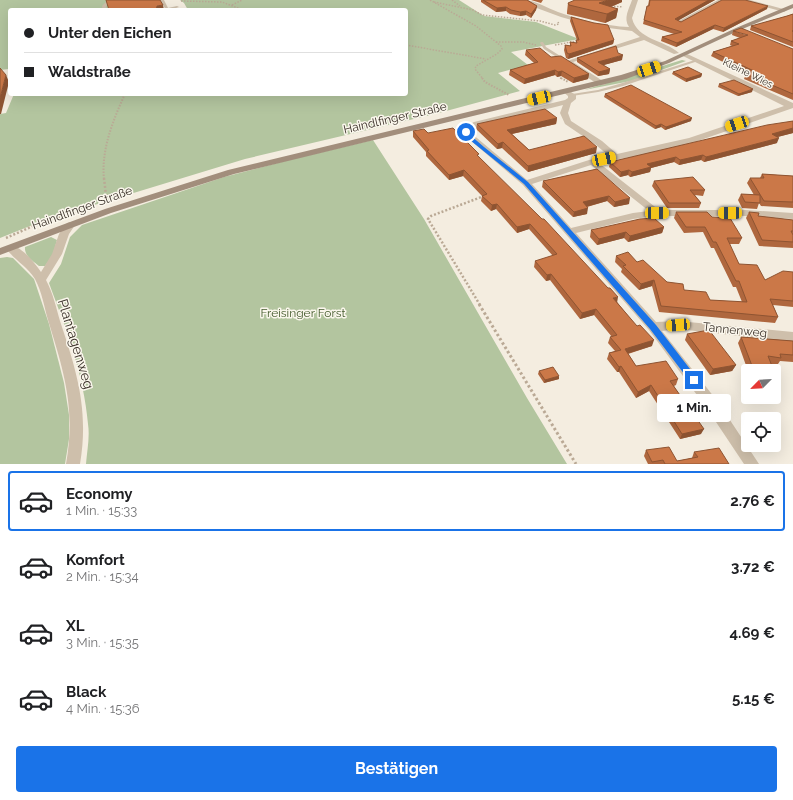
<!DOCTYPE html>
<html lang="de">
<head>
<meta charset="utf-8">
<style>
  :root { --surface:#fff; --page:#f2f2f2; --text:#202124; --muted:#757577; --line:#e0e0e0; --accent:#1a73e8 }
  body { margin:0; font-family:Raleway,sans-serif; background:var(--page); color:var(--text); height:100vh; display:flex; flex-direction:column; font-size:15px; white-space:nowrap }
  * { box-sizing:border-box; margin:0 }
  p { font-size:13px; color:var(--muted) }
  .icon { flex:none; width:22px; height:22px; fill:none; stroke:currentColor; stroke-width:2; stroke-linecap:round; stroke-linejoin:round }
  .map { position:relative; height:464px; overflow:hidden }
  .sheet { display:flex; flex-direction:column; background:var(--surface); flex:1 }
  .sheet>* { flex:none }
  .hud { position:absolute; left:8px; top:8px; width:400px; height:88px; border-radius:4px; box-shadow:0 4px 16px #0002; display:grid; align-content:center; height:88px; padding:0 16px; background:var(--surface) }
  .needle { width:26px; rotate:246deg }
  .tools { position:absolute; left:741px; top:364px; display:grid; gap:8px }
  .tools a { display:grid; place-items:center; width:40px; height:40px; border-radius:4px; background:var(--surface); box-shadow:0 4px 16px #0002; font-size:20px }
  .end { position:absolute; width:18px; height:18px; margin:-9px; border:5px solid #1a73e8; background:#fff; box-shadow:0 0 0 2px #fff }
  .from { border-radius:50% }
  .bubble { position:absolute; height:28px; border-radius:4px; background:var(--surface); box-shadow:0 4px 16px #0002; font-size:13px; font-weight:700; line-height:28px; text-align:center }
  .car { position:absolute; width:12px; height:24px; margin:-12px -6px; border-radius:5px; box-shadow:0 0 3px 1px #0007; background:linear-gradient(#f5c518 24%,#345 0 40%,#f5c518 0 76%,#345 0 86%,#f5c518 0) }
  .hud b { display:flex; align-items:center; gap:14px; height:38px; font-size:15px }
  .hud b+b { border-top:1px solid var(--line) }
  .hud i { width:10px; height:10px; background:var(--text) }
  ul { padding:7px 0 0; list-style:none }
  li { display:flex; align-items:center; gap:12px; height:60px; margin:0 8px 6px; padding:0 8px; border:2px solid transparent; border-radius:4px }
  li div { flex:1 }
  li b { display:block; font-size:15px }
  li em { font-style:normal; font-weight:700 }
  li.selected { border-color:var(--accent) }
  li>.icon { width:36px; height:36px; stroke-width:1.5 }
  .action { display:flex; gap:8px; margin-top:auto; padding:8px 16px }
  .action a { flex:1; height:46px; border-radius:4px; background:var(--accent); color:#fff; font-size:16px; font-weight:700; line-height:46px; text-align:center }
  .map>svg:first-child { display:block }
  .green { fill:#b3c59f }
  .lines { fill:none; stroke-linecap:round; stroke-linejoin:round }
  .path-far3 { stroke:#baa995; stroke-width:1.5; stroke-dasharray:1.5 1.5; stroke-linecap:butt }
  .path-far2 { stroke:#baa995; stroke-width:2; stroke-dasharray:1.5 1.5; stroke-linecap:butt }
  .path-far1 { stroke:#baa995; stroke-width:2.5; stroke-dasharray:2 2; stroke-linecap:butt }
  .path { stroke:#baa995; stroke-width:3; stroke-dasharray:2.5 2.5; stroke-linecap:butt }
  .lane { fill:#cebfab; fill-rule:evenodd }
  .street { fill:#cebfab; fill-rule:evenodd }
  .secondary { fill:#a28e7c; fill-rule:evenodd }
  .wall { fill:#af673e }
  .shaded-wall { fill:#8e5432 }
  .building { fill:#cb7848; stroke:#8e5432 }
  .route { fill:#1a73e8 }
  .labels { text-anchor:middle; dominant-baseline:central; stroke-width:3; stroke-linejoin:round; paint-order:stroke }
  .far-street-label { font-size:10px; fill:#3b322a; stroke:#fbf7ed }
  .street-label { font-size:12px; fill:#3b322a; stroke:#fbf7ed }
  .park-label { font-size:12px; fill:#445b2d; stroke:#fbf7ed }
  .near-street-label { font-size:14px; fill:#3b322a; stroke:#fbf7ed }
</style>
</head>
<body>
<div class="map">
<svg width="793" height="464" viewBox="0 0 793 464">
  <rect width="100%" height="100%" fill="#f4ede0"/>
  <g class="green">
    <polygon points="0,0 131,0 108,5 108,10 10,10 10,72 9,69 0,70"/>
    <polygon points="180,0 459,0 484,16 536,22 579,39 511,52 528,65 498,73 520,91 435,114 245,159 45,220 0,238 0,114 6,113 14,94 406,94 406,10 188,10 184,3"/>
    <polygon points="682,60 686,61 631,81 584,90"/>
    <path d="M373,140l51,79 103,179 40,66h-481c1,-13 4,-27 2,-40 -4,-49 -22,-95 -39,-141l12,-19 9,-27 12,-12 142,-48 65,-17z"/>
    <path d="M51,237l6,3 -4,15 -8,11h-6c-6,-5 -15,-10 -14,-19z"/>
    <polygon points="7,257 13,258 34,279 49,324 64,383 69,415 69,439 65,464 0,464 0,258"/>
  </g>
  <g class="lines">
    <g class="path-far3">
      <polyline points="430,0 476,26 501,46 502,49 497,54 476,66 475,69 483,79"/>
      <polyline points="452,0 460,6"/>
      <polyline points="181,1 222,2 243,10"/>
      <polyline points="434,2 473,10 482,15 540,21 555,25 559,24 558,22"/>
      <polyline points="232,5 242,0"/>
      <polyline points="611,6 623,7"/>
      <polyline points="496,42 523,42 536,45"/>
      <polyline points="406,45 486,59"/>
      <polyline points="555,45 577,41"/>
      <polyline points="560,78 563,79"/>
    </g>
    <g class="path-far2">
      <polyline points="482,78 485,82 509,95"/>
      <polyline points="561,78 568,82"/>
      <path d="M104,179c-3,-29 9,-59 21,-85"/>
    </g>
    <g class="path-far1">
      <polyline points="104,178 107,204"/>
      <polyline points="6,238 33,226 80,210"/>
      <polyline points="480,305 428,219 431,216 484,196"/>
    </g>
    <polyline class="path" points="479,304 576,464"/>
    <g class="lane">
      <polygon points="114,0 122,0 109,3 106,6 107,10 103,10 102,6 107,1"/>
      <polygon points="160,0 164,0 168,8 177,6 179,7 170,10 166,10"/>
      <polygon points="541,42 543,42 546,47 565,59 565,61 563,61 544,49 540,43"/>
      <polygon points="695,60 698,61 623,86 598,92 572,96 570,95 572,94 598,90 619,84"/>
    </g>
    <g class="street">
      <path d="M523,0c12,0 24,8 35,12 23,8 47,14 71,15 -6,-9 0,-18 3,-27h6l-6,18c5,22 33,22 47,35l-5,1 -30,-14 -71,22 33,21 -1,2h-6l-35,-23 76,-25 -8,-6 -39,-5 -32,-9 -27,-10z"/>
      <polygon points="718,0 725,0 680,24 675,23"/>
      <polygon points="740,0 750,0 787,10 784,12"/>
      <path d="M685,53l108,50v5l-98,34 -38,10 -58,11 60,47h86l48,3v6l-48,-3h-88l-24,3 -57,14 80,89 22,-1 115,11v10l-115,-13 -16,2 56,71 41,62h-15l-36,-54 -59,-80 -126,-145 -60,-51 1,-7 10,-5 91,-22 3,-2v-2l-6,-5 4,-2 10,6v4l-5,4 -3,10 3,8 31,20 15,13 72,-16 95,-32 -101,-50 -1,-1zM563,105l-3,8 5,11 31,21 13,11 -20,4 -62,20 -56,-47v-3l9,-4zM591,165l58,46 -16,2 -62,15 -39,-44z"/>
      <path d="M70,222l5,3 -6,9 -7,20 -16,26c7,13 10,27 14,41 17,51 29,89 20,143h-14c10,-55 -2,-92 -18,-144 -4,-14 -6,-28 -13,-41 -8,-13 -22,-20 -29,-31l5,-3c12,3 23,17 30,27l11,-18 7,-20 8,-11z"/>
    </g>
    <polygon class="secondary" points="793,4 793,8 740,30 669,63 626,79 234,174 111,213 0,255 0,248 105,209 228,170 621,75 665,61 736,28"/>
  </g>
  <g class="wall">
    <polygon points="481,0 527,0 537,6 536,10 531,18 526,15 520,16 510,14 506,11 496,12 481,2"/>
    <polygon points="531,0 543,0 541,3"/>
    <polygon points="649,0 715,0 678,20 681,22 767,9 723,32 713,29 676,47 661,41 662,37 674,34 643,24 647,6 648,6"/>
    <polygon points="622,2 611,7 618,9 616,18 605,23 576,16 567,14 567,12 568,3"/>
    <polygon points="793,14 793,47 750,30 751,26 787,16"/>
    <polygon points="571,17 614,40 613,44 568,59 566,58 564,50 565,45 570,46 570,42 576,43 577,40 570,21"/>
    <polygon points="733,31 793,49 793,100 744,79 746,74 747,74 711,56 713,52 732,46 730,45 731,41 740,38 732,35"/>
    <polygon points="526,50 551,57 589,74 588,79 573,83 561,76 557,77 555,75 524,84 509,75 510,70 534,63 525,55"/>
    <polygon points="577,58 622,60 603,65 610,69 609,74 598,76 577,62"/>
    <polygon points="673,72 702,74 701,77 686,82 672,74"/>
    <polygon points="719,84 752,92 738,96 718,87"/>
    <polygon points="605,94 691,121 665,130 661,127 655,129 604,97"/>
    <polygon points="557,118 556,124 512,134 529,150 596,153 528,172 502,148 497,149 476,129 477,124"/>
    <polygon points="793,121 793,133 777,137 777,143 704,162 701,160 679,165 674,162 651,168 650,172 630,177 628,175 620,177 609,167 610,162"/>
    <polygon points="413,131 428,133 479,157 617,302 652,346 628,354 636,366 678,379 676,385 674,386 701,434 680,439 649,391 636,398 619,372 617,372 607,359 609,353 615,351 608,343 610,337 612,337 594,315 580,319 550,280 546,281 534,267 535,261 553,256 529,229 517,233 496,209 491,211 481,201 482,196 463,176 449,180 426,156 426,152 413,137"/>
    <polygon points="597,169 629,204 614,207 607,201 587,207 587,214 573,217 542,187 543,181"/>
    <polygon points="762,174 793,176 793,208 761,206 759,203 757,209 742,208 738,200 741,194 754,195 747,183 750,178 760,178"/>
    <polygon points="654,181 705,190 703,196 695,195 701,203 699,208 667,208 652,186"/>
    <polygon points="676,212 712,217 742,238 739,244 729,244 739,264 765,280 793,272 793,307 773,305 778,317 775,323 659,312 652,286 639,290 621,272 622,269 615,262 616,256 637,262 667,282 684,290 710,300 742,302 736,287 733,287 714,248 711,248 703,232 684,233 674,218"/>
    <polygon points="749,212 758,216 793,220 793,248 759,246 746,218"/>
    <polygon points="664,227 662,233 628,242 624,238 597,245 590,237 591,230"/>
    <polygon points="687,334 736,365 732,371 710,375 685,340"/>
    <polygon points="741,337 793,341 793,362 780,361 778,364 771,364 774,371 748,371 738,343"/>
    <polygon points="539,371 559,379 544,383 538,374"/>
    <polygon points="646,450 677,461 692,458 694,452 729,464 648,464 644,456"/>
  </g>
  <g class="shaded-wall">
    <polygon points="608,0 622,0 622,2 598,12 599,3"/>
    <polygon points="709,0 715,0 674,23 675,19"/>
    <polygon points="163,5 164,10 156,10 157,6"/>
    <polygon points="537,6 536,10 531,18 531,14"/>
    <polygon points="768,6 767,9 723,32 724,28"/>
    <polygon points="506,7 506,11 496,12 497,8"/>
    <polygon points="618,9 616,18 605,23 607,14"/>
    <polygon points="526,11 526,15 520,16 520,12"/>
    <polygon points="715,25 713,29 676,47 677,43"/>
    <polygon points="614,40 613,44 568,59 569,54"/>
    <polygon points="623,55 622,60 597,67 598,62"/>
    <polygon points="610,69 609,74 598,76 599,72"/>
    <polygon points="555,70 555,75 524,84 525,79"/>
    <polygon points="562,71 561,76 557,77 558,72"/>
    <polygon points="589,74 588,79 573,83 574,78"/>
    <polygon points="702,74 701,77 686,82 686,79"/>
    <polygon points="6,75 9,82 1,114 0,114 0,98"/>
    <polygon points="753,89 752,92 738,96 739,94"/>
    <polygon points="557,118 556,124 507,135 507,130"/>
    <polygon points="692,118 691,121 665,130 666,127"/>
    <polygon points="661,124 661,127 655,129 656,126"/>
    <polygon points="793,128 793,133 770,139 772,134"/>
    <polygon points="779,138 777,143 704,162 706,157"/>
    <polygon points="503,142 502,148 497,149 498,144"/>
    <polygon points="597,147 596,153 528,172 528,166"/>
    <polygon points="703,155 701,160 679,165 680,160"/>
    <polygon points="676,157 674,162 651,168 650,172 630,177 632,172 647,164"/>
    <polygon points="464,170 463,176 449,180 449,175"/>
    <polygon points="629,170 628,175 620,177 621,172"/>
    <polygon points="609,196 607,201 582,208 583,202"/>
    <polygon points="630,198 629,204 614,207 615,202"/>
    <polygon points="497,204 496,209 491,211 492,205"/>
    <polygon points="588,208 587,214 573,217 574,212"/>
    <polygon points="530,224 529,229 517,233 517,227"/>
    <polygon points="664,227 662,233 628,242 630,236"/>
    <polygon points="626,232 624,238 597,245 599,239"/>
    <polygon points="551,274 550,280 546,281 547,275"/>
    <polygon points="654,280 652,286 639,290 641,284"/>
    <polygon points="618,297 617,303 613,298"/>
    <polygon points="596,309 594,315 580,319 582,313"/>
    <polygon points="654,340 652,346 623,355 625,349"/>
    <polygon points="736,365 732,371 710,375 713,369"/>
    <polygon points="621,366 619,372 617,372 619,367"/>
    <polygon points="559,376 559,379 544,383 545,380"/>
    <polygon points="651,385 649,391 636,398 638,392"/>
    <polygon points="704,429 701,434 680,439 682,434"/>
  </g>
  <g class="building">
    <polygon points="106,0 160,0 163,5 157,6 156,10 109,10"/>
    <polygon points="483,0 527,0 537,6 531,14 526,11 520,12 511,10 506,7 497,8"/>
    <polygon points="575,0 608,0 599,3 618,9 607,14 569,5 568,3"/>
    <polygon points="650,0 709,0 675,19 681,22 722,0 745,0 768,6 724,28 715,25 677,43 662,37 682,32 644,20 647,6 649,6"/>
    <polygon points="793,14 793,31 792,31 793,31 793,42 751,26 787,16"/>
    <polygon points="571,17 594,23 608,25 614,40 569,54 567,53 565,45 571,46 570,42 577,43 576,40 579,40"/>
    <polygon points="741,28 793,49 793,94 746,74 754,71 713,52 739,44 731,41 748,35 733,31"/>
    <polygon points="616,46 618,53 623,55 598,62 610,69 599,72 577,58"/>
    <polygon points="540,48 551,57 561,56 589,74 574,78 562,71 558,72 555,70 525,79 510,70 538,62 526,50"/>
    <polygon points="688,67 702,74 686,79 673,72"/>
    <polygon points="0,68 6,75 0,98"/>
    <polygon points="734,80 753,89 739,94 719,84"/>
    <polygon points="631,85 692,118 666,127 661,124 656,126 605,94"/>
    <polygon points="545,109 557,118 507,130 529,150 584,136 597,147 528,166 503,142 498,144 477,124"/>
    <polygon points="793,121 793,128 772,134 779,138 706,157 703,155 680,160 676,157 647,164 651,167 632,172 629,170 621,172 610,162 767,125"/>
    <polygon points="453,128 479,154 477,155 542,219 544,219 608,288 610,288 618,297 613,298 637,326 640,325 654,340 625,349 636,366 666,361 678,379 670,381 704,429 682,434 651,385 638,392 621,366 619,367 609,353 621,350 610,337 617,335 596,309 582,313 551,274 547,275 535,261 557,254 530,224 517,227 497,204 492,205 482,196 487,194 464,170 449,175 427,151 429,150 413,131 424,129 428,133"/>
    <polygon points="597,169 630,198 615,202 609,196 583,202 588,208 574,212 543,181"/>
    <polygon points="762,174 793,176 793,202 764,201 750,178 764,178"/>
    <polygon points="693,177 705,190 690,190 701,203 669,203 654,181"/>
    <polygon points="741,194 760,195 760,203 745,202"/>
    <polygon points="676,212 707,212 712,217 730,218 742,238 727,238 739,264 757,265 765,280 783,271 793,272 793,301 770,299 778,317 661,306 654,280 641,284 623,266 626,265 616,256 628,252 637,262 643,260 667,282 683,284 684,290 706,292 710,300 747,302 739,281 736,281 716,242 713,242 705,227 686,227"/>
    <polygon points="749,212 759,213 758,216 793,220 793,231 791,231 793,235 793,242 762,240"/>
    <polygon points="654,218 664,227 630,236 626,232 599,239 591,230 640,219"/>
    <polygon points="709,330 736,365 713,369 687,334"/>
    <polygon points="741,337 793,341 793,355 780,354 781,358 768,356 774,371 754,371"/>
    <polygon points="553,367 559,376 545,380 539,371"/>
    <polygon points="669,447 677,461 698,457 694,452 719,448 729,464 665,464 663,460 652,462 646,450"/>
  </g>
  <polygon class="route" points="464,130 468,130 469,134 484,147 528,182 656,325 697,378 698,380 697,383 691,383 650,329 524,184 465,136"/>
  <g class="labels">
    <g class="far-street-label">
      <text transform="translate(748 73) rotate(26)">Kleine Wies</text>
    </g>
    <g class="street-label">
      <text transform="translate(395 118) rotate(-13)">Haindlfinger Straße</text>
      <text transform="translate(82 208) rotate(-20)">Haindlfinger Straße</text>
      <text transform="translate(735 330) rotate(6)">Tannenweg</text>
    </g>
    <g class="park-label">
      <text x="303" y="313">Freisinger Forst</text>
    </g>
    <g class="near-street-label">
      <text transform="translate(76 344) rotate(73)">Plantagenweg</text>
    </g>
  </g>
</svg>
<div class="tools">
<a><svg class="needle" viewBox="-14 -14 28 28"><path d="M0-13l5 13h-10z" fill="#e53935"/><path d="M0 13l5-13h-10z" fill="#757577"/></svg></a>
<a><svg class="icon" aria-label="locate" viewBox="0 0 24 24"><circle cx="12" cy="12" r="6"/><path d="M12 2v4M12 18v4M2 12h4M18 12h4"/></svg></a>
</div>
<i class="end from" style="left:466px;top:132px"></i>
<i class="end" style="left:694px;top:380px"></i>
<div class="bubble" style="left:657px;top:394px;width:74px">1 Min.</div>
<i class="car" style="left:649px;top:69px;rotate:72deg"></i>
<i class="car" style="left:539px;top:98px;rotate:257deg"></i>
<i class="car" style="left:737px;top:124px;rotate:252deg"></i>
<i class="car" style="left:604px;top:159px;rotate:78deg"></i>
<i class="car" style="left:657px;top:213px;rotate:90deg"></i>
<i class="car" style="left:730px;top:213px;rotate:270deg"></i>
<i class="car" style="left:678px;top:325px;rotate:266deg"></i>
<div class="hud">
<b><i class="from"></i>Unter den Eichen</b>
<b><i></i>Waldstraße</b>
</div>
</div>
<section class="sheet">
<ul>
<li class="selected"><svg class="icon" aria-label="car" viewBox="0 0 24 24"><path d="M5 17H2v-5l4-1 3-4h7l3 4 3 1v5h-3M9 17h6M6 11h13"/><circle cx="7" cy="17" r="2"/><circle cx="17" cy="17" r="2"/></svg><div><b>Economy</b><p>1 Min. · 15:33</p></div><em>2.76 €</em></li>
<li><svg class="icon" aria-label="car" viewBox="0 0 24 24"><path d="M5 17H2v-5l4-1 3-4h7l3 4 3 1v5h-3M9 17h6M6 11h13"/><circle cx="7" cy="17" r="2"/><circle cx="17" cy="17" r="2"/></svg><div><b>Komfort</b><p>2 Min. · 15:34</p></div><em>3.72 €</em></li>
<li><svg class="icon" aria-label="car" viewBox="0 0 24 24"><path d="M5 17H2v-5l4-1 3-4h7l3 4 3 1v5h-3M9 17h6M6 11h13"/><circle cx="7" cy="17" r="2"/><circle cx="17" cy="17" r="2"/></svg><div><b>XL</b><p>3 Min. · 15:35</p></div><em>4.69 €</em></li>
<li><svg class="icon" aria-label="car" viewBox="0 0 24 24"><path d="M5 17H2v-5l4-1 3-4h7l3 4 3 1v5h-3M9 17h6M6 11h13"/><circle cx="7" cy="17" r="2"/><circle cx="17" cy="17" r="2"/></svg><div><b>Black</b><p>4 Min. · 15:36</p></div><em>5.15 €</em></li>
</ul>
<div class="action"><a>Bestätigen</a></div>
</section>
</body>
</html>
